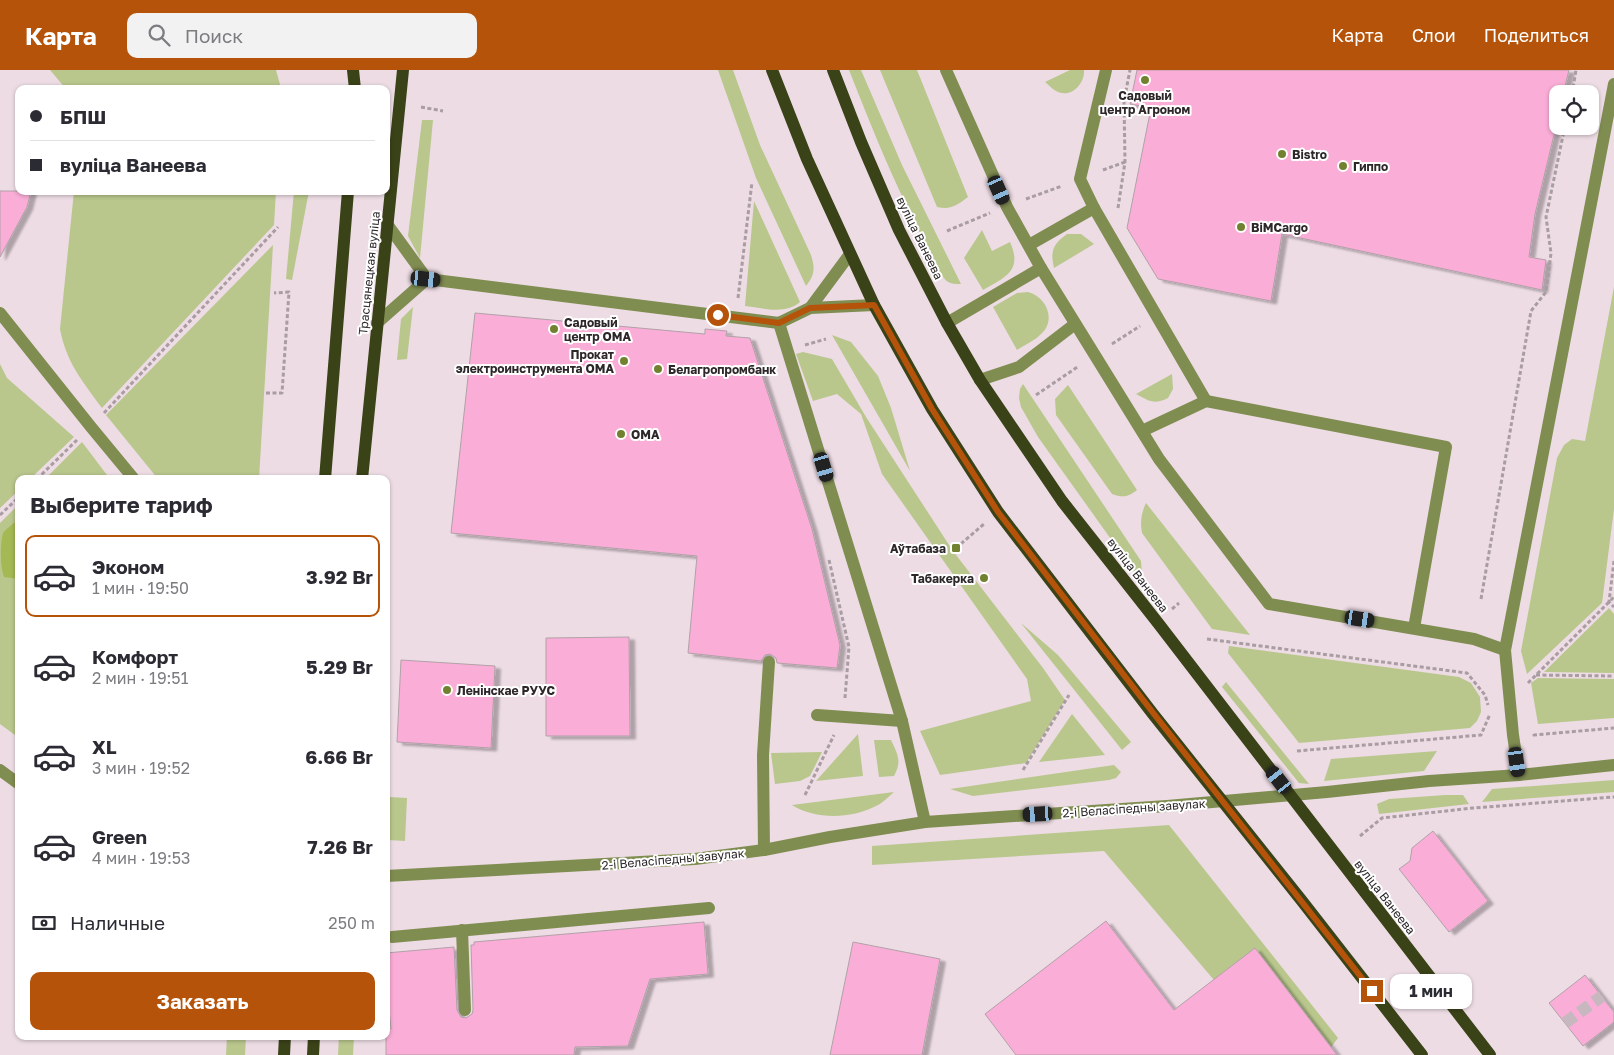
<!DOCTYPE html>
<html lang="ru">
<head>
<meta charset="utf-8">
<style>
  :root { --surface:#fff; --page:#f2f2f3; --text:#2b2b33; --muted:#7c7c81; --line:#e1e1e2; --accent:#b45309 }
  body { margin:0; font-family:"Golos Text",sans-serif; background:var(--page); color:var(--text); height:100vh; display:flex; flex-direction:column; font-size:19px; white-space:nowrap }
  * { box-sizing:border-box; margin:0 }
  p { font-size:16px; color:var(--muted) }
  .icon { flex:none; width:28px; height:28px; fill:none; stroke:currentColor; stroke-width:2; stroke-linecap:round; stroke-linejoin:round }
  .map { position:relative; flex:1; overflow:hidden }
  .side { position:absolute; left:15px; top:405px; width:375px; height:565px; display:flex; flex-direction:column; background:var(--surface); border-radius:10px; box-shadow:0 1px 4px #0004 }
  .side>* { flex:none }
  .guide { position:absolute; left:15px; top:15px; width:375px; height:110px; border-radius:10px; box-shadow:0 1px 4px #0004; display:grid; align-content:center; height:110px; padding:0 15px; background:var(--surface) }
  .fabs { position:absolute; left:1549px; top:15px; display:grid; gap:10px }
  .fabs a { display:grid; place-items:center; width:50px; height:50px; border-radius:10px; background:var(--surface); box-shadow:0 1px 4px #0004; font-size:25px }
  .end { position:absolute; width:22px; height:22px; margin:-11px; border:6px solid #b45309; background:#fff; box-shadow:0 0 0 2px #fff }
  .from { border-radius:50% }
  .bubble { position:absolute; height:35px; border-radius:10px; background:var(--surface); box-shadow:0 1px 4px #0004; font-size:16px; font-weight:700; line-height:35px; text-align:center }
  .car { position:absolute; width:15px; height:30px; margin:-15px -8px; border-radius:6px; box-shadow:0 0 4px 1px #0007; background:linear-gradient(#222 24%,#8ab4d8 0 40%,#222 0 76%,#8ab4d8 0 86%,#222 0) }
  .guide b { display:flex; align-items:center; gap:18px; height:48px; font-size:19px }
  .guide b+b { border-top:1px solid var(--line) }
  .guide i { width:12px; height:12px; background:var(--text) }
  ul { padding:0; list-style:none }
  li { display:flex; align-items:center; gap:15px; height:82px; margin:0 10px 8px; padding:0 5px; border:2px solid transparent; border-radius:10px }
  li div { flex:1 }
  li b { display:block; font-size:19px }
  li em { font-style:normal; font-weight:700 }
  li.current { border-color:var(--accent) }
  li>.icon { width:45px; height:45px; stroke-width:1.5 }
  h2 { padding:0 15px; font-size:22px; line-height:60px }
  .pay { display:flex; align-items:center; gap:12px; height:55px; padding:0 15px; font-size:19px }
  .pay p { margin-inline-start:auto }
  .button { display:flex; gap:10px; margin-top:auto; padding:10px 15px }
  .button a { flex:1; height:58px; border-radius:10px; background:var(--accent); color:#fff; font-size:20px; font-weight:700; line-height:58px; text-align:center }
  header { display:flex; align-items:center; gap:30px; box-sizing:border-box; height:70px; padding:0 25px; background:var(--accent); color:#fff }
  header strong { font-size:24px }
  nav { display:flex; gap:28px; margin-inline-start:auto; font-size:18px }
  .search { width:350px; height:45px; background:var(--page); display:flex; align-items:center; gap:12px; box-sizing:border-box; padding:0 18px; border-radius:10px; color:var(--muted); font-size:19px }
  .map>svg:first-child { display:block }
  .green { fill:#b9c78d }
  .forest { fill:#a4b854 }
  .building { fill:#faadd6; stroke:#b1a1a8; filter:url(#shadow) }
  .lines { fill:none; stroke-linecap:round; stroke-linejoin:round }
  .minor-tunnel { stroke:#c7b8bf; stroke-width:12; stroke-dasharray:12 6; stroke-linecap:butt }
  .path { stroke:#a99ca2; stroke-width:3; stroke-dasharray:4 2.5; stroke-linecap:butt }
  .minor { stroke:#808d51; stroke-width:12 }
  .major { stroke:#3a4218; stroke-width:12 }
  .route { stroke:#b45309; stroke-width:6 }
  .poi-dot { fill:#71812f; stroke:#fff; stroke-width:2 }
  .labels { text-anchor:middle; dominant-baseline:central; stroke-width:4; stroke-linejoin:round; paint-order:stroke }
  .poi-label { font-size:12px; font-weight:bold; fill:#2d272a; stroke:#fff; text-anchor:start }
  .street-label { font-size:12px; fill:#2d272a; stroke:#fff }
</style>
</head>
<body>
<header>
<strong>Карта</strong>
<div class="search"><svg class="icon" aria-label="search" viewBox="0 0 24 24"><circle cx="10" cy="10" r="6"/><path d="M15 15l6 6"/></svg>Поиск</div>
<nav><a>Карта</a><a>Слои</a><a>Поделиться</a></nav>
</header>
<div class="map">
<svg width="1614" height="985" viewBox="0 0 1614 985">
  <defs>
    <filter id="shadow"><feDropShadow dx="5.5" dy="3" stdDeviation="1" flood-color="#0004"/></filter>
  </defs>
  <rect width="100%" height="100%" fill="#eddce4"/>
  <g class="green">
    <polygon points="50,0 276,0 281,18 266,19 66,19"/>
    <path d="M718,0h15l27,75 51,110c4,13 4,20 -5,31l-50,-108z"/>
    <path d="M849,0h12l41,95 59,119c-7,0 -13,0 -17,-6 -11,-13 -18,-32 -25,-47 -27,-53 -48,-105 -70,-161z"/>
    <path d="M880,0h37l51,127c-11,8 -16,13 -31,10z"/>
    <path d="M1070,0h14c1,13 -12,28 -26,22 -5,-2 -9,-7 -13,-10z"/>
    <polygon points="422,50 433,50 420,188 408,166"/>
    <path d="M74,121h202l-2,34 -172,183c-19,-26 -36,-46 -42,-79z"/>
    <polygon points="294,121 309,121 292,210 286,209"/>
    <path d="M754,131l46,101c-15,13 -36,6 -55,4z"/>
    <path d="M982,160l10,21 18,-9c13,29 -5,35 -27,48l-19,-32z"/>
    <path d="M1067,164h14l13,10 -40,24c-4,-17 -1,-24 13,-34z"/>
    <polygon points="273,175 259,409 158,409 106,345"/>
    <polygon points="1614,217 1614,439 1602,533 1527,604 1521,581 1557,388 1564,375 1572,369 1585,371"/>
    <path d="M1028,222c19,5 29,29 12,43 -6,6 -16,10 -23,15l-24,-43 24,-14z"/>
    <polygon points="413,237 407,289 397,290 401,249"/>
    <polygon points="832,265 851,272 878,306 891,338 910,401"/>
    <polygon points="803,282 832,289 866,347 953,481 1043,598 1065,630 1026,693 940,705 920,661 1031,631 1027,609 882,404 861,344 837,324 813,331 796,284"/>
    <polygon points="0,294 7,308 74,367 30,409 19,409 19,420 0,438"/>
    <path d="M1172,304l1,15 -5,9c-14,7 -19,3 -32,-4z"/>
    <polygon points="1023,314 1141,491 1142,504 1138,507 1038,367 1021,337 1019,328 1020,319"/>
    <path d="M1068,315l69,105c-9,7 -14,8 -25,4l-56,-79 -1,-16z"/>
    <polygon points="82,372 110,409 45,409"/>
    <path d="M1146,433l104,132 -38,-6 -70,-96c-2,-11 -1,-19 4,-30z"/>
    <polygon points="19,434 19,668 0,654 0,453"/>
    <polygon points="1609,538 1614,544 1614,603 1544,602"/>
    <polygon points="1021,553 1058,585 1131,672 1122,680"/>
    <polygon points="1229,576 1459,607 1471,613 1480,627 1481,642 1477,651 1470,658 1299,673 1228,583"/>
    <polygon points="1538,608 1614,609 1614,648 1538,654 1531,613"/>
    <polygon points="1226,612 1309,714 1299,713 1222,617"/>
    <polygon points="1072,644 1105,685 1039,692"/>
    <polygon points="858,664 863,706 816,711"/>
    <path d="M874,670h17c7,15 11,21 3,36l-15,1z"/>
    <polygon points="1437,681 1424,701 1324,711 1331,689"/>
    <polygon points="822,682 810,706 800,711 775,714 771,683"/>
    <polygon points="1114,695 1121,702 1116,708 1109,710 973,726 950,719"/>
    <polygon points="1614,710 1614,722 1482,732 1492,719"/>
    <path d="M894,722c-6,5 -11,11 -18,14 -25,13 -60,14 -84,-1z"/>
    <polygon points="1445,725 1463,725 1469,734 1379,744 1377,734 1389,729"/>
    <polygon points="390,727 407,728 405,771 388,770"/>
    <polygon points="1169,755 1338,968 1331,977 1255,878 1214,910 1104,781 872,795 872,776"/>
    <polygon points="227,966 246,966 245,985 226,985"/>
    <polygon points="339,966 354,966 353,985 338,985"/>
  </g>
  <path class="forest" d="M19,449v60l-15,-2c-4,-12 -4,-32 -1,-44 4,-5 11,-10 16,-14z"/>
  <g class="building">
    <polygon points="1137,0 1569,0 1563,24 1558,24 1558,48 1535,144 1529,187 1546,190 1542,220 1282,164 1271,231 1158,209 1127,158 1151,38 1130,34"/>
    <polygon points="0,121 31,121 27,137 0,187"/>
    <polygon points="475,243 705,264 705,259 727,261 726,266 750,268 812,459 840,575 837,598 777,593 776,588 770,584 765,585 761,591 688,583 697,486 451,463"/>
    <polygon points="629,567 630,666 546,666 546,568"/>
    <polygon points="401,590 495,596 491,678 397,672"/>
    <polygon points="1433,761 1488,831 1449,862 1399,799 1410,791 1412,778"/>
    <polygon points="1106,851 1174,940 1255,878 1337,985 1016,985 985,944"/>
    <polygon points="704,852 708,904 650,909 628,976 575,977 574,985 386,985 386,959 391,959 386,911 386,883 454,877 457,940 461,947 466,948 472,944 473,940 471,875 474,875 474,872"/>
    <polygon points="853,872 940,889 922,985 830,985"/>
    <polygon points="1585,905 1614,942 1614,952 1583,976 1549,933"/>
  </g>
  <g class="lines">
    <polyline class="minor-tunnel" points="1565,953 1602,926"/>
    <g class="path">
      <polyline points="1572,24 1576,0"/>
      <polyline points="421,37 443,41"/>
      <polyline points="1103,100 1125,92"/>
      <polyline points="1026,129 1062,116"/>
      <polyline points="1118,138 1125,92 1124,31 1130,0"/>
      <polyline points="947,161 990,143"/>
      <polyline points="738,228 752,112"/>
      <polyline points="1112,274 1140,256"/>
      <polyline points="805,275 826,269"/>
      <polyline points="266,323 282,323 289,222 274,223"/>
      <polyline points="1036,325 1079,296"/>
      <polyline points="104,343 278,157"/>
      <polyline points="37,409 77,370"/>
      <polyline points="0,445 19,427"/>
      <polyline points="956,478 984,454"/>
      <polyline points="829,490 849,577 845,628"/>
      <polyline points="1614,491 1609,532 1614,537"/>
      <polyline points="1481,529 1531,241 1546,222 1551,183 1546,147 1565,56"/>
      <polyline points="1172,539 1179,533"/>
      <polyline points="1207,569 1467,603 1485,625 1488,635"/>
      <polyline points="1536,605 1614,606"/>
      <polyline points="1528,613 1614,527"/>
      <polyline points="1534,664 1534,665 1614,658"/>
      <polyline points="1297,681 1481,665 1490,644"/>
      <polyline points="1023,700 1069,625"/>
      <polyline points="805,725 834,665"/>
      <polyline points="1360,766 1382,748 1473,738 1614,727"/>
    </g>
    <g class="minor">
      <polyline points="946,0 1007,137 1041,198 1159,389 1269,534 1474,569 1505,580"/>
      <polyline points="1106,0 1080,109 1094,138 1206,331"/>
      <polyline points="387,154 427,209"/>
      <polyline points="1029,175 1094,138"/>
      <polyline points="810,238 850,184"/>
      <polyline points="0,243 91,357 134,409"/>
      <polyline points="377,253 427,209 779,253 810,238 874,235"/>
      <polyline points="779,253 902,651 925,752"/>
      <polyline points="947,253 1041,198"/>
      <polyline points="980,310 1019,297 1075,254"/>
      <polyline points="1142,361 1206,331 1446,377 1414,558"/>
      <polyline points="817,645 902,651"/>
      <polyline points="0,700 19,714"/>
      <polyline points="1519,705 1513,665 1505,580 1614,14"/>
      <polyline points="764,780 763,685 769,592"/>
      <polyline points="386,806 695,789 764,780 830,767 925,752 1167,736 1327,722 1429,711 1519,705 1614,695"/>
      <polyline points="462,860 465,940"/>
      <polyline points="392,867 709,838"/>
    </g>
    <g class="major">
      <polyline points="353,0 355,19"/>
      <polyline points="772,0 807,89 874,235 932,339 998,442 1153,644 1302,831 1422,985"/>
      <polyline points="833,0 861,72 899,160 947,253 980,310 1062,431 1158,553 1490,985"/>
      <polyline points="325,409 348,121"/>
      <polyline points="362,409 403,0"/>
      <polyline points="284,985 285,966"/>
      <polyline points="313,985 314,966"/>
    </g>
  </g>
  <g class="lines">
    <polyline class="route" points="718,245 779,253 810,238 874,235 932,339 998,442 1154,644 1372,921"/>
  </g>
  <g class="poi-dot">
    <circle cx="1145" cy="10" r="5"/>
    <circle cx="1282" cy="84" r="5"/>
    <circle cx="1343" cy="96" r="5"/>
    <circle cx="1241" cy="157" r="5"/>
    <circle cx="554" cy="259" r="5"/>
    <circle cx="624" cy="291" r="5"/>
    <circle cx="658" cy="299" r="5"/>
    <circle cx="621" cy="364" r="5"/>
    <rect x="951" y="473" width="10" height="10" rx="2.5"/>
    <circle cx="984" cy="508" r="5"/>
    <circle cx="447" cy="620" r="5"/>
  </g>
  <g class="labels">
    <g class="poi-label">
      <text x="1145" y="25" text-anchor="middle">Садовый<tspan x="1145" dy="14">центр Агроном</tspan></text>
      <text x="1292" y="84">Bistro</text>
      <text x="1353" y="96">Гиппо</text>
      <text x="1251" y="157">BiMCargo</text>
      <text x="564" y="252">Садовый<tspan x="564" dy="14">центр ОМА</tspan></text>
      <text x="614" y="284" text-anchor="end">Прокат<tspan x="614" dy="14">электроинструмента ОМА</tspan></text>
      <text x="668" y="299">Белагропромбанк</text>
      <text x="631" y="364">ОМА</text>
      <text x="946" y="478" text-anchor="end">Аўтабаза</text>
      <text x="974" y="508" text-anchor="end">Табакерка</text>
      <text x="457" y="620">Ленінскае РУУС</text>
    </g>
    <g class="street-label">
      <text transform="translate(920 168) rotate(64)">вуліца Ванеева</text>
      <text transform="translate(369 203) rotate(-84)">Трасцянецкая вуліца</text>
      <text transform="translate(1138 505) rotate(52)">вуліца Ванеева</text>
      <text transform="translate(1134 738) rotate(-4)">2-і Веласіпедны завулак</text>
      <text transform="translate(673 789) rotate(-5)">2-і Веласіпедны завулак</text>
      <text transform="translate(1385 827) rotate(52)">вуліца Ванеева</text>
    </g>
  </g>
</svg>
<div class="fabs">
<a><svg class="icon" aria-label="locate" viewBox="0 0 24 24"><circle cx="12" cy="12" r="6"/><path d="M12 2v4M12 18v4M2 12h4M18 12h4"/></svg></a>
</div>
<i class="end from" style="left:718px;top:245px"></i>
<i class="end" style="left:1372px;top:921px"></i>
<div class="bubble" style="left:1390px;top:904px;width:82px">1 мин</div>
<i class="car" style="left:999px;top:120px;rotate:156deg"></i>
<i class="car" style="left:426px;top:209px;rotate:96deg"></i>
<i class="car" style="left:824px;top:397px;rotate:163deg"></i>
<i class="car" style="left:1360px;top:549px;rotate:99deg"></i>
<i class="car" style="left:1517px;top:692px;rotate:172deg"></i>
<i class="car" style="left:1279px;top:710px;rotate:322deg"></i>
<i class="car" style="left:1038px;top:744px;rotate:267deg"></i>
<div class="guide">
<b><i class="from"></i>БПШ</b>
<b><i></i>вуліца Ванеева</b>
</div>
<section class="side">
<h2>Выберите тариф</h2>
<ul>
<li class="current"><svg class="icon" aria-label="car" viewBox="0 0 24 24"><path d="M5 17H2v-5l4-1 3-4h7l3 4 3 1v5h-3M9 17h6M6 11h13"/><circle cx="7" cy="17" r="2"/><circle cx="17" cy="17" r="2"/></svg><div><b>Эконом</b><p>1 мин · 19:50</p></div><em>3.92 Br</em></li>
<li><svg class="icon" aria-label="car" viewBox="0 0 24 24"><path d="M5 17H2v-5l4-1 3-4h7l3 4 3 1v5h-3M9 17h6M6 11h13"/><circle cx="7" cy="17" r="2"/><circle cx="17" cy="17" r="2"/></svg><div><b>Комфорт</b><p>2 мин · 19:51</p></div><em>5.29 Br</em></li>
<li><svg class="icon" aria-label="car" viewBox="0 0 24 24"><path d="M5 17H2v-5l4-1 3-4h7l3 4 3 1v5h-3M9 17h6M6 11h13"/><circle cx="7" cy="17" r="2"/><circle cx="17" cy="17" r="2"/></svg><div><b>XL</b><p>3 мин · 19:52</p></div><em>6.66 Br</em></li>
<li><svg class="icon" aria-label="car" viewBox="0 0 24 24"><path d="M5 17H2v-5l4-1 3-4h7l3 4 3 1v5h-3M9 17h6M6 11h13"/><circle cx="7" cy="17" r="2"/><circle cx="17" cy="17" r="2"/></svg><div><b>Green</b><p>4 мин · 19:53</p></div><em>7.26 Br</em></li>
</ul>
<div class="pay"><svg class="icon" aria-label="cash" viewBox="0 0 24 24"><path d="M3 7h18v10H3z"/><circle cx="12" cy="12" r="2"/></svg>Наличные<p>250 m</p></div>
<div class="button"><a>Заказать</a></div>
</section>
</div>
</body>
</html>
